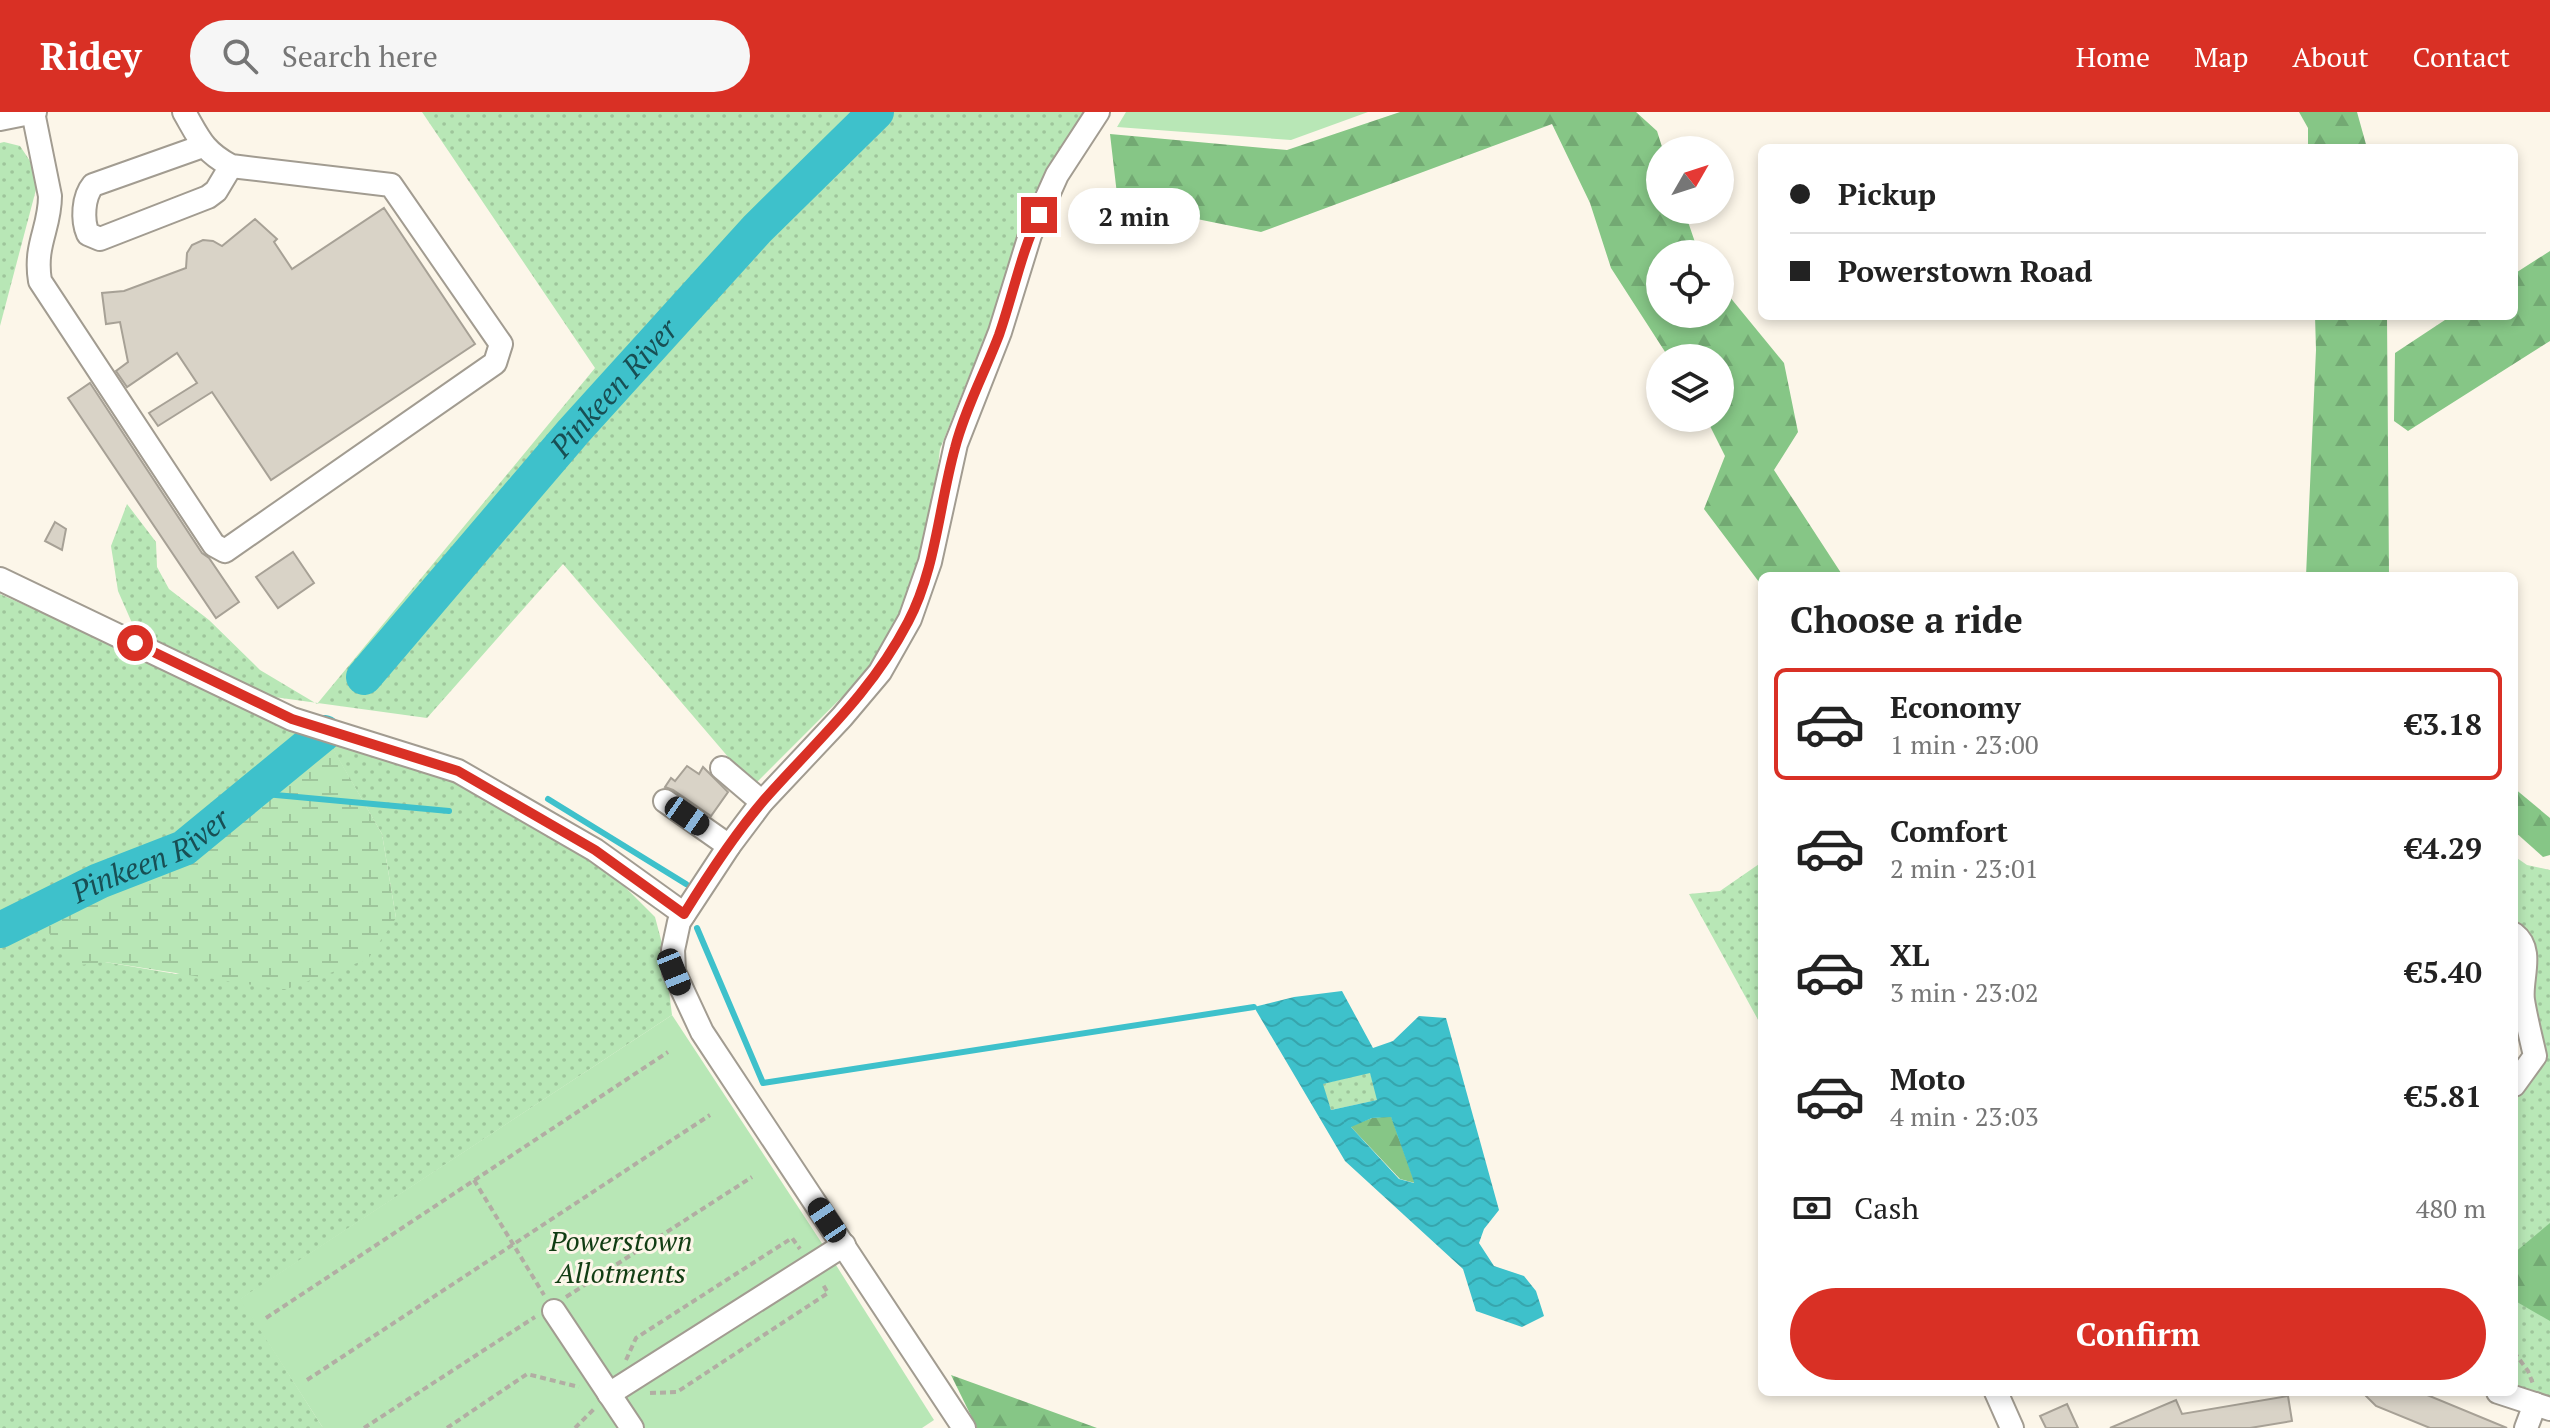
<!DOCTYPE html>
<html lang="en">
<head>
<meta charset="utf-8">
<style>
  :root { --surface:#fff; --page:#f6f6f6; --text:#222; --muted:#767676; --line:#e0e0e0; --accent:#d93025 }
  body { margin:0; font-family:"PT Serif",serif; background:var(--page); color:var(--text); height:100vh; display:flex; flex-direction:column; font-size:30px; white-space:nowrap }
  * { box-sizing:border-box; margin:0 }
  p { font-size:26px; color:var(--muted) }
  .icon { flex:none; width:44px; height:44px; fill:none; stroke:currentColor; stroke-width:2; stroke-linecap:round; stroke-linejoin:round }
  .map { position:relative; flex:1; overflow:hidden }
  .sheet { position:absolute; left:1758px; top:460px; width:760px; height:824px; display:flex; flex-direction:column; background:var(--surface); border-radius:12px; box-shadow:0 4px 12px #0003 }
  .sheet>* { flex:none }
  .banner { position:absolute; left:1758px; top:32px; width:760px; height:176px; border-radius:12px; box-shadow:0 4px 12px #0003; display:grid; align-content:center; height:176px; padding:0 32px; background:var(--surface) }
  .needle { width:52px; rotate:51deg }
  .buttons { position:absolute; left:1646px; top:24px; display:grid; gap:16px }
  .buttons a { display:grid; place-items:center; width:88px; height:88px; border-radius:50%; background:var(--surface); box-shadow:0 4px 12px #0003; font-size:40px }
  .end { position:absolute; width:36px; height:36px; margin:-18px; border:10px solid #d93025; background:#fff; box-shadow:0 0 0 4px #fff }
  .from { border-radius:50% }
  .bubble { position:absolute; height:56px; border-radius:28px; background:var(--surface); box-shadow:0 4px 12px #0003; font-size:26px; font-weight:700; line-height:56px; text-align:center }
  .car { position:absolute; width:24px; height:48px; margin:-24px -12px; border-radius:10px; box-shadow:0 0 6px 2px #0007; background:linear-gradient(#222 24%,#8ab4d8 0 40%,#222 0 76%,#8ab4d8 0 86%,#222 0) }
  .banner b { display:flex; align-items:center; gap:28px; height:76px; font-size:30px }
  .banner b+b { border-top:2px solid var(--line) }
  .banner i { width:20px; height:20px; background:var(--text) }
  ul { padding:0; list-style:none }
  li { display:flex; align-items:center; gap:24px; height:112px; margin:0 16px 12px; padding:0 16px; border:4px solid transparent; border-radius:12px }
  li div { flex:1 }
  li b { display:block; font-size:30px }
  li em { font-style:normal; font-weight:700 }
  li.current { border-color:var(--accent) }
  li>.icon { width:72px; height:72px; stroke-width:1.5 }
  h2 { padding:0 32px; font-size:36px; line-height:96px }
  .pay { display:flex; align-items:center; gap:20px; height:88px; padding:0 32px; font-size:30px }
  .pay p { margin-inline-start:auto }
  .cta { display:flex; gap:16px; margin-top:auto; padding:16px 32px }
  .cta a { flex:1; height:92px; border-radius:48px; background:var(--accent); color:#fff; font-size:32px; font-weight:700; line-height:92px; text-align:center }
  header { display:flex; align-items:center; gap:48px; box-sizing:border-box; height:112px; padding:0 40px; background:var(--accent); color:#fff }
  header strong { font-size:38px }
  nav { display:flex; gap:44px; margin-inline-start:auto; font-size:28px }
  .search { width:560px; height:72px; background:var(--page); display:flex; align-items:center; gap:20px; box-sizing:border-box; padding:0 28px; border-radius:44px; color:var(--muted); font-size:30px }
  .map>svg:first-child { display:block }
  .grass { fill:url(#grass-dots); fill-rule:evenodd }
  .forest { fill:url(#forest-firs) }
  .wetland { fill:url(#wetland-marsh) }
  .garden { fill:#b8e7b6 }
  .water { fill:url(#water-waves); fill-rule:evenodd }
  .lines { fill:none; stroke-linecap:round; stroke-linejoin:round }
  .stream { stroke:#3ec1cb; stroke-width:6 }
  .river { stroke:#3ec1cb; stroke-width:36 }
  .building { fill:#d9d3c7; stroke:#a7a196; stroke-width:2 }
  .minor-casing { stroke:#a29c91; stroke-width:26 }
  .path { stroke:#b2ada3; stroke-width:4; stroke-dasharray:6 4; stroke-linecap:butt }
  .minor { stroke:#fff; stroke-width:22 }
  .route { stroke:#d93025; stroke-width:10 }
  .labels { text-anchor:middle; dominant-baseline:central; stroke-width:6; stroke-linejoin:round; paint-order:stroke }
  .park-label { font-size:28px; font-style:italic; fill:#113d13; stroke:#fcf6e9 }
  .water-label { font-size:30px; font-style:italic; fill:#184f54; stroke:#fcf6e9 }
</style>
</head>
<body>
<header>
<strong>Ridey</strong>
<div class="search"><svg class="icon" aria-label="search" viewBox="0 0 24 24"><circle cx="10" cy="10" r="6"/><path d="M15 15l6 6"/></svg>Search here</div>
<nav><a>Home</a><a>Map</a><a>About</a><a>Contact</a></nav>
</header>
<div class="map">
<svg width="2550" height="1316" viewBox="0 0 2550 1316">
  <defs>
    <pattern id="grass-dots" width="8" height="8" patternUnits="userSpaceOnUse" patternTransform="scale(2)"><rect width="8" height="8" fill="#b8e7b6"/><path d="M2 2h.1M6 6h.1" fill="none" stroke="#9ec59b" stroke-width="1.8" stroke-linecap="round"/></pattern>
    <pattern id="forest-firs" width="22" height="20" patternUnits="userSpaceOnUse" patternTransform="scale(2)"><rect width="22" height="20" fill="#86c686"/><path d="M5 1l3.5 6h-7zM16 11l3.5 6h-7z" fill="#73a973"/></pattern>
    <pattern id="wetland-marsh" width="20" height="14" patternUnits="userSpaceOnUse" patternTransform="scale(2)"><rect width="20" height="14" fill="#b8e7b6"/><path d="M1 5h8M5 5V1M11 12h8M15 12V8" fill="none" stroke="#9ec59b"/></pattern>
    <pattern id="water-waves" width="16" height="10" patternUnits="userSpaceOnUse" patternTransform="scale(2)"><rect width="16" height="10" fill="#3ec1cb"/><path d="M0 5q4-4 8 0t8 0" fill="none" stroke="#36a5ad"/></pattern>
  </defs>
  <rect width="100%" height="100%" fill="#fcf6e9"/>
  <g class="grass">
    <polygon points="422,0 1089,0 1051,59 940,337 926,451 900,513 869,558 753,674 563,452 427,606 238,580 139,527 118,479 111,434 127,392 156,430 157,455 169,477 209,508 260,558 317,592 595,256"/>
    <polygon points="4,30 20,34 30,49 38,70 0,214 0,31"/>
    <path d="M0,482l177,79 107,55 40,5 134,45 106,59 52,41 39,39 9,34 8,64 -431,284 82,129h-323zM324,622l58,100 14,84 -220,56 -71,-12 -70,-50 64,-31 85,-33z"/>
    <polygon points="2514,744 2527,753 2550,758 2550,1288 2514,1274 2514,983 2521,972 2528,898 2534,868 2535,835 2533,826 2514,807 2517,801 2514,799"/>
    <polygon points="1762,750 1762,915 1689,782 1720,779"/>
    <polygon points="1370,960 1378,988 1331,998 1322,972"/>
  </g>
  <g class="forest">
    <polygon points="1400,0 1636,0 1657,19 1663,38 1660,38 1660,98 1684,98 1699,142 1660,142 1660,202 1720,202 1720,173 1784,251 1798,320 1774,358 1843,464 1762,464 1762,474 1704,397 1725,344 1706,306 1720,306 1720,246 1669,246 1611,156 1590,91 1552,12 1261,120 1118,91 1110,22 1287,38"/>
    <polygon points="2299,0 2357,0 2367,36 2308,36 2308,16"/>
    <polygon points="2550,139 2550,229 2408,319 2394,309 2395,241 2451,204 2514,204 2514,162"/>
    <polygon points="2315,204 2387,204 2389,464 2306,464 2316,238"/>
    <polygon points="2514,676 2550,706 2550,743 2543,745 2514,719"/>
    <polygon points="1391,1004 1415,1071 1400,1067 1350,1014 1372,1006"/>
    <polygon points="2550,1111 2550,1209 2517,1190 2514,1141"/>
    <polygon points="951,1263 1097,1316 977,1316"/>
  </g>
  <polygon class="wetland" points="324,621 382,722 396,806 368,847 284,878 105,850 72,854 35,801 99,769 184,736"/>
  <g class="garden">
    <polygon points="1126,0 1368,0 1291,28 1117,15"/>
    <polygon points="672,903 829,1142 934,1308 922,1316 323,1316 240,1187"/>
  </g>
  <path class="water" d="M1342,879l31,57 20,-7 26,-25 27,2 53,192 -15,19 -5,14 15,23 30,10 12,15 8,25 -22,11 -46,-16 -13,-42 -118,-108 -91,-154 40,-10zM1370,961l7,27 -46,10 -8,-26zM1391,1005l23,65v1l-15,-4 -48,-52 21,-9z"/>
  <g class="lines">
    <g class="stream">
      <polyline points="253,681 449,699"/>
      <polyline points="548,687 686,772"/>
      <polyline points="697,816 763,971 1254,895"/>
    </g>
    <g class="river">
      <path id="s1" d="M364,565l209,-245 184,-203 119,-117"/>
      <path id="s2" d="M0,818l99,-49 85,-33 140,-115"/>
    </g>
  </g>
  <g class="building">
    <polygon points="384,96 475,232 271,368 212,280 158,314 149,301 197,271 177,241 127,275 116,259 128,250 120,210 106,212 102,181 124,179 186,156 187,141 192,133 203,128 213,129 222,134 255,107 277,127 274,130 292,157"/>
    <polygon points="90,271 202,441 209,446 239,490 216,506 68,286"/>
    <polygon points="55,410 66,417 62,438 45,429"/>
    <polygon points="293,440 314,471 278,496 256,465"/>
    <polygon points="687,654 699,662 703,655 728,680 711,704 673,678 665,675 671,666 675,669"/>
    <polygon points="2362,1280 2420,1280 2507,1316 2430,1316 2376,1294"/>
    <polygon points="2288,1284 2292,1309 2250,1316 2110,1316 2176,1288 2182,1302"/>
    <polygon points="2067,1292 2078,1316 2046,1316 2040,1304"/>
  </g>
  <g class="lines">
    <defs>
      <g id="minor">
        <path d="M33,0l17,84c0,33 -16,48 -10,85l174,264 11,6 270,-188 6,-19 -110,-159 -160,-19c-28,-15 -32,-28 -47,-54"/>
        <polyline points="0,7 35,0"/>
        <path d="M203,34l-110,39c-10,12 -11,35 -5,49l12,5 108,-42 8,-6 15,-25"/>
        <polyline points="0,467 292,607 458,659 595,738 684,802"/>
        <polyline points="722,656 762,690"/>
        <polyline points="665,689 729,734"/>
        <path d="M2514,822c21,16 6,45 9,66 3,19 8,38 12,56l-21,29"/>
        <polyline points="554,1199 632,1316"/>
        <polyline points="1996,1280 2012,1316"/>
        <polyline points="2498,1280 2550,1297"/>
        <polyline points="609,1282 844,1133"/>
        <polyline points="964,1316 702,920 674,860 673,838 679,810 729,734 762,690 842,605 880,560 910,507 930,450 956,332 1000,220 1030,123 1057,63 1098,0"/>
        <polyline points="2526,1316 2535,1292"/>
      </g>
    </defs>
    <use href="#minor" class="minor-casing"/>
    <g class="path">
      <polyline points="474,1068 544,1183"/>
      <polyline points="566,1185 752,1065"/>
      <polyline points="266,1206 668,940"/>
      <polyline points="2514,1240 2528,1259 2533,1272"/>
      <polyline points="626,1248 636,1226 792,1126 800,1137"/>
      <polyline points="307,1268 710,1003"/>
      <polyline points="650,1281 677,1280 828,1181 822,1171"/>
      <polyline points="364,1316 535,1205"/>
      <polyline points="447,1316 527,1262 579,1275"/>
      <polyline points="575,1316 596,1295"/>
    </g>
    <use href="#minor" class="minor"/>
  </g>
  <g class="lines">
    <path class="route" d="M135,531l157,76 166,52 137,79 89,64c24,-39 50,-79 80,-114 53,-60 106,-105 144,-178 28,-53 31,-117 47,-174 10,-39 30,-76 44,-113 14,-40 22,-82 40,-120"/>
  </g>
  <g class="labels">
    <g class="park-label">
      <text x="621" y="1128">Powerstown<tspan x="621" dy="32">Allotments</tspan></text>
    </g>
    <g class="water-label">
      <text stroke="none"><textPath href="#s1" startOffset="382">Pinkeen River</textPath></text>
      <text stroke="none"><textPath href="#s2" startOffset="168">Pinkeen River</textPath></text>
    </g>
  </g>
</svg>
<div class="buttons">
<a><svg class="needle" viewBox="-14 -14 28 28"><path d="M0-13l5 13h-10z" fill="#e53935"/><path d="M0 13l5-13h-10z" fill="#767676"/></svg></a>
<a><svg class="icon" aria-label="locate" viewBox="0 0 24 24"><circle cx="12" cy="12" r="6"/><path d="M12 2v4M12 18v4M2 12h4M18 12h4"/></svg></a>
<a><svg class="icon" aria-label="layers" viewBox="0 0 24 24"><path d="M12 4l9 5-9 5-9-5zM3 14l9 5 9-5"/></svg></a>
</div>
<i class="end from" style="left:135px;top:531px"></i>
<i class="end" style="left:1039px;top:103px"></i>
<div class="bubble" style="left:1068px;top:76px;width:132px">2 min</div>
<i class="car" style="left:687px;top:704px;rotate:125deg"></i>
<i class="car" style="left:674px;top:860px;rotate:158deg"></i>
<i class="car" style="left:827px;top:1108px;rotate:326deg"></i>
<div class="banner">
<b><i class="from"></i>Pickup</b>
<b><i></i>Powerstown Road</b>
</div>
<section class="sheet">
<h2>Choose a ride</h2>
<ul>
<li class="current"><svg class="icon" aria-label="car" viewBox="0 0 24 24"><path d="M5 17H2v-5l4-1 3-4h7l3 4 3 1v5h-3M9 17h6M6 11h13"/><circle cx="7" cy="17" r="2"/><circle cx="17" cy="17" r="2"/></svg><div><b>Economy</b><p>1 min · 23:00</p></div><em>€3.18</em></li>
<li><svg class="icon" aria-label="car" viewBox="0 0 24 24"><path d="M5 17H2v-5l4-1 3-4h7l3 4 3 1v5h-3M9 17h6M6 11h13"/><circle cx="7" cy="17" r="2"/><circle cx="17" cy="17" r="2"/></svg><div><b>Comfort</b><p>2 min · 23:01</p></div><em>€4.29</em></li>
<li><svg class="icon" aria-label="car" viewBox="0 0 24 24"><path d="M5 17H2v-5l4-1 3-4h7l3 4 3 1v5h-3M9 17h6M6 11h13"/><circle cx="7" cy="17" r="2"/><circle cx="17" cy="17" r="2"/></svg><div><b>XL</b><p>3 min · 23:02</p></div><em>€5.40</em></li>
<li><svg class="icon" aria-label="car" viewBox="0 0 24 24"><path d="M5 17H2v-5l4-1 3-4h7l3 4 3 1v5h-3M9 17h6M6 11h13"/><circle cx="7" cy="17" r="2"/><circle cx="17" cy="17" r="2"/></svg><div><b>Moto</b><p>4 min · 23:03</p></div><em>€5.81</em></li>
</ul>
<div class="pay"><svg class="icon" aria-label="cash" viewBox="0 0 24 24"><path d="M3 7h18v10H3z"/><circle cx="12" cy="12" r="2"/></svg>Cash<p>480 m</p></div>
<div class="cta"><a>Confirm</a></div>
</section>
</div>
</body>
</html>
